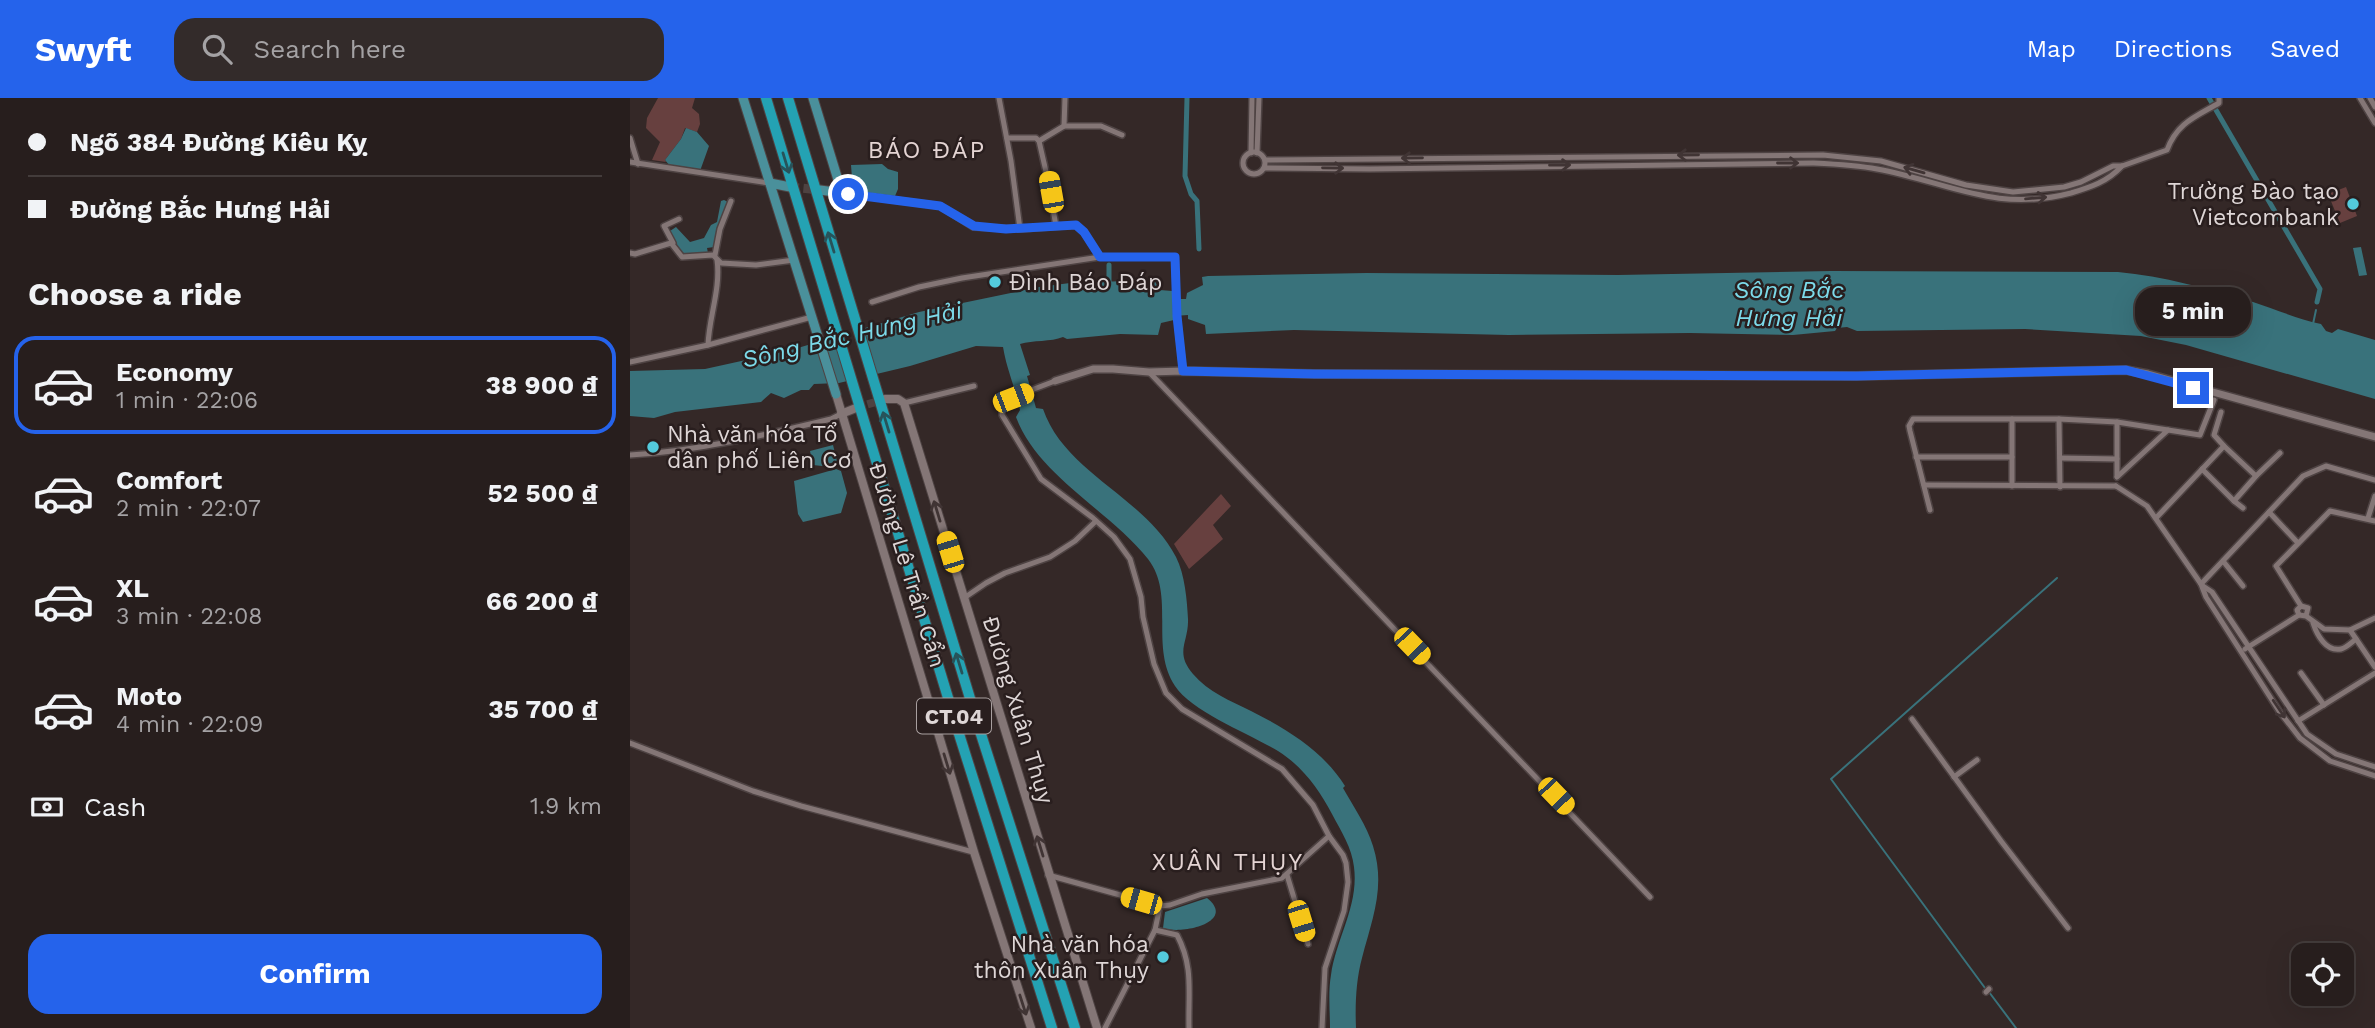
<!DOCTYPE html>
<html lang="en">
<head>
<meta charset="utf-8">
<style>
  :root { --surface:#271e1d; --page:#332b2a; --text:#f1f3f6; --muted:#a4a2a4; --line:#433c3b; --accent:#2563eb }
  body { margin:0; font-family:"Work Sans",sans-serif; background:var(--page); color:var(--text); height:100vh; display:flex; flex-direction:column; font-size:26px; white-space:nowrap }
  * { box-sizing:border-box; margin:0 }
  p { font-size:23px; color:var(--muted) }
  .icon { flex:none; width:38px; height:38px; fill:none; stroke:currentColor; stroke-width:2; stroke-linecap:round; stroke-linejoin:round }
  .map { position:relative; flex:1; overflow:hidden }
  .sheet { display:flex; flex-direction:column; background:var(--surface); width:630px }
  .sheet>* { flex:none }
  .top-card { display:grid; align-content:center; height:154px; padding:0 28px; background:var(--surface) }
  .tools { position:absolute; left:1661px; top:845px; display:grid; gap:14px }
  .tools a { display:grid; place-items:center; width:63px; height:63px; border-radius:14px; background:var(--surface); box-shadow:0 7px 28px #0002,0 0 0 2px var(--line); font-size:35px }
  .end { position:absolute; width:32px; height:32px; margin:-16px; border:9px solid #2563eb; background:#fff; box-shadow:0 0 0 4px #fff }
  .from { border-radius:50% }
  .bubble { position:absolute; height:49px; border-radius:21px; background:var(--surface); box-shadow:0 7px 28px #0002,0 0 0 2px var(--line); font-size:23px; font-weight:700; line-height:49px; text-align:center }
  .car { position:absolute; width:21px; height:42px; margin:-21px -10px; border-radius:9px; box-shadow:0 0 5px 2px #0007; background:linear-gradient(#f5c518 24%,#345 0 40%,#f5c518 0 76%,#345 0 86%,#f5c518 0) }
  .top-card b { display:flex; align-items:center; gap:24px; height:66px; font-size:26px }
  .top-card b+b { border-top:2px solid var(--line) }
  .top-card i { width:18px; height:18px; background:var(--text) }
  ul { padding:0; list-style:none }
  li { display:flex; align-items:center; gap:21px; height:98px; margin:0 14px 10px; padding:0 14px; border:4px solid transparent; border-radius:21px }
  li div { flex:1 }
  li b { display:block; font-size:26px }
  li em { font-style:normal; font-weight:700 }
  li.on { border-color:var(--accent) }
  li>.icon { width:63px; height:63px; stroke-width:1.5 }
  h2 { padding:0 28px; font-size:32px; line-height:84px }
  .pay { display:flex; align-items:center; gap:18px; height:77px; padding:0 28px; font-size:26px }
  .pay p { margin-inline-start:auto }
  .cta { display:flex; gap:14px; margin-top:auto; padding:14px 28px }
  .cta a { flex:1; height:80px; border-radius:21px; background:var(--accent); color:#fff; font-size:28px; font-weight:700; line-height:80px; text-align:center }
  header { display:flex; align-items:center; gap:42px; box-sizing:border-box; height:98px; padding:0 35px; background:var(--accent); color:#fff }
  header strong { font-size:33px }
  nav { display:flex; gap:38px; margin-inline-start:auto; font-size:24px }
  .search { width:490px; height:63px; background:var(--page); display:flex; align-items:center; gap:18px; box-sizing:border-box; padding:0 24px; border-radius:21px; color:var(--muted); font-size:26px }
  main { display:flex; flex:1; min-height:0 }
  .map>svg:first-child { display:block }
  .green { fill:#67403f }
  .water { fill:#39727b }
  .pier { fill:#342827 }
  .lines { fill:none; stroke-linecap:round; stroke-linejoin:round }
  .stream { stroke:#39727b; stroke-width:2 }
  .canal { stroke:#39727b; stroke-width:5 }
  .secondary-tunnel { stroke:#4e4241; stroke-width:8; stroke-dasharray:8 4; stroke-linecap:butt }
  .primary-tunnel { stroke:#4e4241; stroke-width:9; stroke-dasharray:9 4.5; stroke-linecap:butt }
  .minor-casing { stroke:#4e4343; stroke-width:8 }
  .tertiary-casing { stroke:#4e4343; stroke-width:10 }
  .secondary-casing { stroke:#4e4343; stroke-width:10 }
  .primary-casing { stroke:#4e4343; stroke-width:11 }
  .motorway-casing { stroke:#4e4343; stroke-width:12 }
  .minor { stroke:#847676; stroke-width:5 }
  .tertiary { stroke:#847676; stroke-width:7 }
  .secondary { stroke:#847676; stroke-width:8 }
  .primary { stroke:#4a909b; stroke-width:9 }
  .motorway { stroke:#24a2b3; stroke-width:10 }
  .oneway { stroke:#403434 }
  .oneway2 { stroke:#27535a }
  .route { stroke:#2563eb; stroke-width:9 }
  .poi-dot { fill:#53cadc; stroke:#291e1e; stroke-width:2.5 }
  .labels { text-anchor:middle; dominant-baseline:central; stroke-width:5; stroke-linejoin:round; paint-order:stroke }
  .shield { fill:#291e1e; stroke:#a89f9f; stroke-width:2 }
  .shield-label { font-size:21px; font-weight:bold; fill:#ded6d6 }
  .poi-label { font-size:23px; fill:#ded6d6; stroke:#291e1e; text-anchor:end }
  .street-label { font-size:23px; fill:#ded6d6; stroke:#291e1e }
  .neighbourhood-label { font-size:24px; letter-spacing:2px; fill:#e4d4d3; stroke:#291e1e }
  .water-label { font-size:24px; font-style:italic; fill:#7cdae9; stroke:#291e1e }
</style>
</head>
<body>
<header>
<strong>Swyft</strong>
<div class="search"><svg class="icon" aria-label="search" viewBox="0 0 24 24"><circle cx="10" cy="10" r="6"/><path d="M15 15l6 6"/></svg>Search here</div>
<nav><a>Map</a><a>Directions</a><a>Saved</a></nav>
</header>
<main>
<section class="sheet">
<div class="top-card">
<b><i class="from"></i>Ngõ 384 Đường Kiêu Kỵ</b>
<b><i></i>Đường Bắc Hưng Hải</b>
</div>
<h2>Choose a ride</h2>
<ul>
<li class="on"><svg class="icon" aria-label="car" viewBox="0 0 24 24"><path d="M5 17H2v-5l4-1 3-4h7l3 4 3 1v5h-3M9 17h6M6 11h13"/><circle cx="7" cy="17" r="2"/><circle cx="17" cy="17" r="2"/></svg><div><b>Economy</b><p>1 min · 22:06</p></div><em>38 900 ₫</em></li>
<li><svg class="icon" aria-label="car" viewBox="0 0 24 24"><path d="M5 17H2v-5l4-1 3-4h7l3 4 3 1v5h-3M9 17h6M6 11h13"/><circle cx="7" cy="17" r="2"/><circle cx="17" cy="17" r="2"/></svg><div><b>Comfort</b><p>2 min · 22:07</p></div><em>52 500 ₫</em></li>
<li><svg class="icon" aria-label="car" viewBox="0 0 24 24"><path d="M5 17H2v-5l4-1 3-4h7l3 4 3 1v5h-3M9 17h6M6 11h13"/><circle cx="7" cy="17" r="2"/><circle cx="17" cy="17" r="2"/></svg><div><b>XL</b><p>3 min · 22:08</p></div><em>66 200 ₫</em></li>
<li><svg class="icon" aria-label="car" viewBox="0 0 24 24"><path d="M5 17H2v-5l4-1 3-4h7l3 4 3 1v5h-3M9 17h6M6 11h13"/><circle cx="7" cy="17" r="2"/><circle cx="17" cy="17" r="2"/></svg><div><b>Moto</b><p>4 min · 22:09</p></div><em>35 700 ₫</em></li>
</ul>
<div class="pay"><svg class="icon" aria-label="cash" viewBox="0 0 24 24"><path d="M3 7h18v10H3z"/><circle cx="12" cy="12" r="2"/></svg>Cash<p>1.9 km</p></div>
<div class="cta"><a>Confirm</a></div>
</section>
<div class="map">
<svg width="1745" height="930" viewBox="0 0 1745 930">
  <rect width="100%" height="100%" fill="#342827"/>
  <g class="green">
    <polygon points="28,0 65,0 62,10 69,16 70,26 67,34 55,30 51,41 35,62 36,64 22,62 30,44 16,30 17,20"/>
    <polygon points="1716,89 1727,118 1710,125 1698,96"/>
    <polygon points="591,396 601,408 583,427 593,441 559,471 544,446"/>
  </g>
  <g class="water">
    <polygon points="56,30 67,34 79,48 70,73 40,68 35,62 51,41"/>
    <polygon points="252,66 258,71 268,74 268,91 265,98 223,93 221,67"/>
    <polygon points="94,102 98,104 85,140 84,149 77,150 78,155 53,158 40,133 46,129 60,144 74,140 81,127 87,124 91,103"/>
    <polygon points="1731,149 1737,177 1729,178 1723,150"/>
    <path d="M1201,173l287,1c45,4 91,17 135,30 22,7 44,17 68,22l5,7 6,2 6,-4 37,11v59l-189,-54 -45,-9 -116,-7 -168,2 -10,-4 -10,1 -2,3 -42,4 -103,-2 -181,2 -215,-5 -88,4 -1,-9 -17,-6v-4l-14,1v4l-13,3 -3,12 -38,-1 -53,5 -4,-2c-12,5 -30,3 -43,7l10,31 -3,1 9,32 7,1c22,64 102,88 133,148 9,18 11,43 12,62 1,23 -14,33 5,55 15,18 38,27 58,37 36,18 72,40 94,75l-2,2c10,18 24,38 30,58 13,41 -1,73 -11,112 -6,22 -7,47 -6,70h-26c0,-17 -2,-36 1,-53 5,-37 28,-69 23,-108 -2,-19 -13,-36 -22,-53 -13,-25 -30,-48 -54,-63 -28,-17 -86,-39 -103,-65 -26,-39 1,-91 -27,-127 -38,-48 -110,-83 -132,-142l4,-7c-5,-24 -13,-39 -17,-63l-27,-1 -66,20 -71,17 -25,1 -5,6h-8l-17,8 -13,-5 -10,9 -86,10 -21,6 -24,-2v-45l75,-2 86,-19 128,-38 120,-25 31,-4 84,-3 6,10 12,1 1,8h13l1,-6 16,-8 -1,-8 6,-1 159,-3 251,2z"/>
    <polygon points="203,347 207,363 192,368 183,367 180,353"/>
    <polygon points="206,371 211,373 217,395 211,415 173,424 168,416 164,383"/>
    <path d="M577,800c30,24 -25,37 -44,30l2,-16z"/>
  </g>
  <polygon class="pier" points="227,229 243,280 223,285 207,235"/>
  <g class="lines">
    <g class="stream">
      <polyline points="1683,226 1686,212"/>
      <polyline points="1355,890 1201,681 1427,480"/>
      <polyline points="1359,894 1386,930"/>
    </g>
    <g class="canal">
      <polyline points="557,0 555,78 561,96 567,103 569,151"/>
      <polyline points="1579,0 1690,191 1687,204"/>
      <polyline points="479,191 479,167"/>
    </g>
    <polyline class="secondary-tunnel" points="226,310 255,301"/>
    <polyline class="primary-tunnel" points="160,89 190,92"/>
    <defs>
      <g id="minor">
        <polyline points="1730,0 1745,25"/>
        <polyline points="1740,0 1745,9"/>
        <polyline points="434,28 471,28 492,37"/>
        <polyline points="0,40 8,66"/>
        <polyline points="377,40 406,40 409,43 417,78 426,128"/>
        <polyline points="409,43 434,28 435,0"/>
        <circle cx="624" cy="65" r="11"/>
        <polyline points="621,55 622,0"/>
        <polyline points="627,55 629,0"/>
        <path d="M635,62l558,-5 58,6 85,24 47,7 51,-5 17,-5 32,-16h9l45,-16c10,-27 28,-33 52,-47v-5"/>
        <polyline points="0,64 139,85"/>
        <path d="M635,70l105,1 443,-6c21,1 43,2 64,6 71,13 118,44 194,24 20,-6 36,-11 51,-27"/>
        <polyline points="212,95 310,108 343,129 390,131 381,63 369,0"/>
        <polyline points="390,131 446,127 454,134 470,159 545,159 547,218 553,273"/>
        <polyline points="43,145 34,128 49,121"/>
        <polyline points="0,155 5,156 41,145 52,159 83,157 91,165 126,167 164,162"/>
        <polyline points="85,157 90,131 101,103"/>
        <polyline points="242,204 289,189 332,180 470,159"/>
        <path d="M78,247c1,-28 13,-57 9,-85"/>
        <polyline points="0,264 78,247 182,219"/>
        <polyline points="519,274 1020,799"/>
        <polyline points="425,283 375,302 372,305 372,317 411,381 463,420 484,439 500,461 511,499 513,519 524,566 536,595 552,611 652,671 683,707 699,738 713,757 716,765 718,784 714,813 695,870 692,930"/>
        <polyline points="274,305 344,288"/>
        <polyline points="1591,314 1584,337 1594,348"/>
        <polyline points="1382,321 1382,388"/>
        <polyline points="1429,321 1430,389"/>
        <polyline points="1538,332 1570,337 1584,302"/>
        <path d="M0,357c68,-4 135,-20 201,-36l10,-5"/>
        <polyline points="1286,359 1382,359"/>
        <polyline points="1430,360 1487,361"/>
        <polyline points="1572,371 1604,403"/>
        <polyline points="1487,378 1487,324"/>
        <polyline points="1294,387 1486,388"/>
        <polyline points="1486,388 1517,408 1571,486 1576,499 1649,613 1670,640 1700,663 1745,678"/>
        <polyline points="1613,410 1604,403 1626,378"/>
        <polyline points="1300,412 1280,333 1279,328 1283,321 1429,321 1487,324 1538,332 1487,379"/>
        <polyline points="1639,414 1668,445"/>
        <polyline points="1526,420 1594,348 1626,378 1650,355"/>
        <polyline points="1738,420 1745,398"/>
        <polyline points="1593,463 1613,488"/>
        <polyline points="1571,486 1673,378 1696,368 1745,382"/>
        <polyline points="1573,488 1582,494 1677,636 1706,656 1745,669"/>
        <polyline points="334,500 356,485 375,475 420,459 445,443 466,423"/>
        <polyline points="1671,508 1646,468 1700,413 1745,423"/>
        <polyline points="1676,518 1678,510 1671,508 1667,512 1669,517 1676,518 1694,531 1720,532"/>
        <polyline points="1745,520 1720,532 1745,569"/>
        <path d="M1683,525c4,12 13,29 28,26 5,-1 11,-7 15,-10"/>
        <polyline points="1615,551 1669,517"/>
        <polyline points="1671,575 1694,607"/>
        <polyline points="1282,621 1371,743 1438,830"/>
        <polyline points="1668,623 1745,575"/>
        <polyline points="0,645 123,693 171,708 343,754"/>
        <polyline points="1324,679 1347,662"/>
        <polyline points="418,777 530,808"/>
        <polyline points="657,777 678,846"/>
        <path d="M525,832l22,5c17,32 11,58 12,93"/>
        <polyline points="1356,894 1359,891"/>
        <polyline points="475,930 525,832 530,808 540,807 572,796 652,780 699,738"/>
      </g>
      <polyline id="tertiary" points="425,283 463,271 483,271 519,274 553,273 685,276 1225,278 1496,272 1518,276 1745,339"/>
      <g id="secondary">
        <polyline points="206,296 344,754 401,930"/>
        <polyline points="255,301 268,301 274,305 467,930"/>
        <polyline points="211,316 226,310"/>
      </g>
      <g id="primary">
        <polyline points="113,0 206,296"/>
        <polyline points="183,0 212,95 190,92"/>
        <polyline points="140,85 160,89"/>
      </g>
      <g id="motorway">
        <polyline points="136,0 329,636 422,930"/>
        <polyline points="158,0 349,630 445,930"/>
      </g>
    </defs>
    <use href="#minor" class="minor-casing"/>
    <use href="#tertiary" class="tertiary-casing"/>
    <use href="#secondary" class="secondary-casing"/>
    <use href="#primary" class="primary-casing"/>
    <use href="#motorway" class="motorway-casing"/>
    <use href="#minor" class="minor"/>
    <use href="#tertiary" class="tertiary"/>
    <use href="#secondary" class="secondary"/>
    <use href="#primary" class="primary"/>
    <use href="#motorway" class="motorway"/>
  </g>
  <defs><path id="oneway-shaft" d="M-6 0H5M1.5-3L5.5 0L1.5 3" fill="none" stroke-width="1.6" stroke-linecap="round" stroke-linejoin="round" transform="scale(1.75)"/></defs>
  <g class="oneway">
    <use href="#oneway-shaft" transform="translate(1058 57) rotate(179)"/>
    <use href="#oneway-shaft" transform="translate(782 60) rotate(179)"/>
    <use href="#oneway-shaft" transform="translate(1158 65)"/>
    <use href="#oneway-shaft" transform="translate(930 67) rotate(-1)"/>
    <use href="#oneway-shaft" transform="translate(703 70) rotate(1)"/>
    <use href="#oneway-shaft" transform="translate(1284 72) rotate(-164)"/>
    <use href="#oneway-shaft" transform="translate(1406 100) rotate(-5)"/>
    <use href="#oneway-shaft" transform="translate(307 413) rotate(-107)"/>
    <use href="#oneway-shaft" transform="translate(1649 611) rotate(56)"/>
    <use href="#oneway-shaft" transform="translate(317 666) rotate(73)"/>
    <use href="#oneway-shaft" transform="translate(410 748) rotate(-107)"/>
    <use href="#oneway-shaft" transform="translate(393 907) rotate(72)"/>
  </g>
  <g class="oneway2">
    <use href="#oneway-shaft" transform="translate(156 65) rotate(73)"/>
    <use href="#oneway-shaft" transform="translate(201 144) rotate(-107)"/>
    <use href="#oneway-shaft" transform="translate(256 324) rotate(-107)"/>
    <use href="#oneway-shaft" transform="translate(329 565) rotate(-107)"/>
  </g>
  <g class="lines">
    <polyline class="route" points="218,96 310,108 344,128 376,131 446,127 454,134 470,159 545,159 547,218 553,273 685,276 1227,278 1496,272 1563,290"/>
  </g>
  <g class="poi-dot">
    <circle cx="1723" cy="106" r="7"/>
    <circle cx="365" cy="184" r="7"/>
    <circle cx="23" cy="349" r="7"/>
    <circle cx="533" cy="859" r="7"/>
  </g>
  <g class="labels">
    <rect class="shield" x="287" y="600.5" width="74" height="35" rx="5"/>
    <g class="shield-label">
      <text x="324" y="618">CT.04</text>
    </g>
    <g class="poi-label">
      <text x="1709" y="93">Trường Đào tạo<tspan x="1709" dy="26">Vietcombank</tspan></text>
      <text x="379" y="184" text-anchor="start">Đình Báo Đáp</text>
      <text x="37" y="336" text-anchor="start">Nhà văn hóa Tổ<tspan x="37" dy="26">dân phố Liên Cơ</tspan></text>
      <text x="519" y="846">Nhà văn hóa<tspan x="519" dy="26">thôn Xuân Thụy</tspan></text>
    </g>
    <g class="street-label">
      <text transform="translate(277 467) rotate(73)">Đường Lê Trần Cẩn</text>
      <text transform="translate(388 612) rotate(73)">Đường Xuân Thụy</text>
    </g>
    <g class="neighbourhood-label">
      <text x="297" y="52">BÁO ĐÁP</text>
      <text x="598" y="764">XUÂN THỤY</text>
    </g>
    <g class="water-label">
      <text x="1159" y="192">Sông Bắc<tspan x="1159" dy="28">Hưng Hải</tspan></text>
      <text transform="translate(222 237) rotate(-13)">Sông Bắc Hưng Hải</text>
    </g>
  </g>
</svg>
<div class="tools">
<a><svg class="icon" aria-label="locate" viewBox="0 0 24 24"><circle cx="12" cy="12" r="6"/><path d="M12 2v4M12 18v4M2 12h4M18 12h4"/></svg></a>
</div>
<i class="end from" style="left:218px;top:96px"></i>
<i class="end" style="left:1563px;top:290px"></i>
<div class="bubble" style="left:1505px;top:189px;width:116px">5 min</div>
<i class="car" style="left:421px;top:94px;rotate:350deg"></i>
<i class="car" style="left:383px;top:300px;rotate:69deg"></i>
<i class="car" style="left:320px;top:454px;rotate:343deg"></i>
<i class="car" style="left:782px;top:548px;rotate:136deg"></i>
<i class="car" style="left:926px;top:698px;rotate:136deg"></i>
<i class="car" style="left:511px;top:803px;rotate:286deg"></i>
<i class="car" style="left:671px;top:823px;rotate:163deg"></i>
</div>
</main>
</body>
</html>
